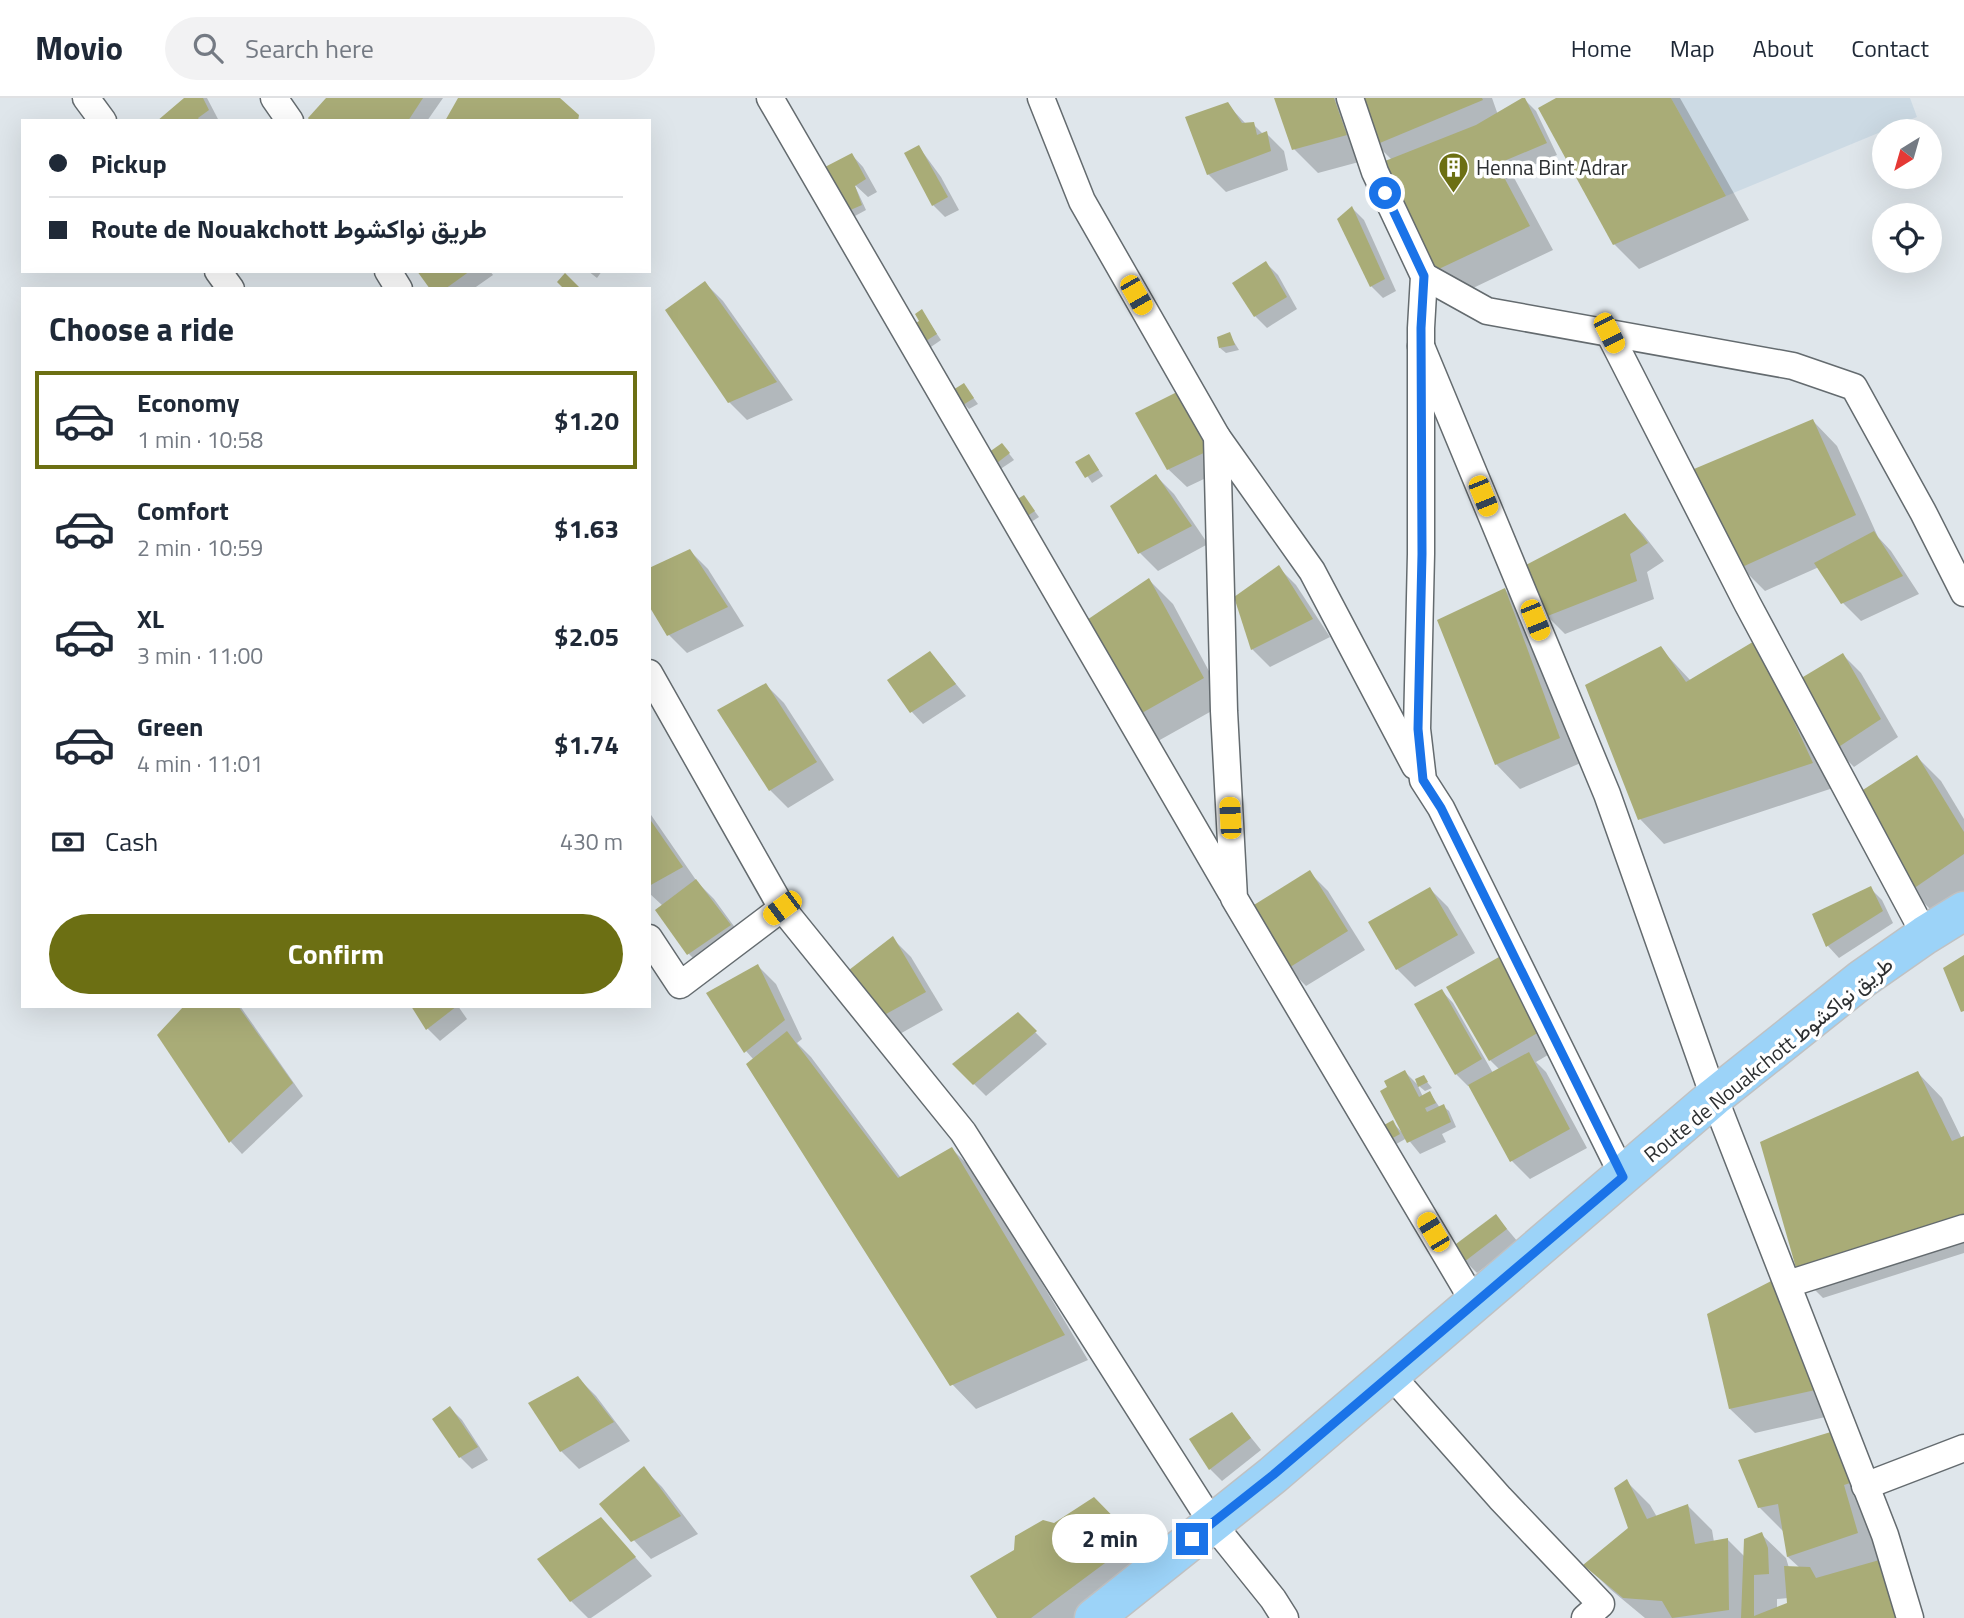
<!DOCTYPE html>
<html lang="en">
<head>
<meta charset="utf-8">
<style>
  :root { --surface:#fff; --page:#f2f2f3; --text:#1f2937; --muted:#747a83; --line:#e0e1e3; --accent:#6c6f13 }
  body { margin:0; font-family:"Titillium Web",Vazirmatn,sans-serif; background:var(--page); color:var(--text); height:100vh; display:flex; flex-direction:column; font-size:26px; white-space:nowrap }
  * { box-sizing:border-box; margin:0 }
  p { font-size:23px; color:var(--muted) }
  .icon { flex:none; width:38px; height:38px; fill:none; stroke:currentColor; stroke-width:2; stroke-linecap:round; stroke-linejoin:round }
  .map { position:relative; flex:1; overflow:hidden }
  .side { position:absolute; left:21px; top:189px; width:630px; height:721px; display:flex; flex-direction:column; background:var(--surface); border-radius:0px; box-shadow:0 7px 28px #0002 }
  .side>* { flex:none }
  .guide { position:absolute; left:21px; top:21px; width:630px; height:154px; border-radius:0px; box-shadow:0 7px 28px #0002; display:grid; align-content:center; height:154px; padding:0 28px; background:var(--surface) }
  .needle { width:46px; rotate:217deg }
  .fabs { position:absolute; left:1872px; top:21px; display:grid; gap:14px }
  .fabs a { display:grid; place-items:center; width:70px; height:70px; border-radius:50%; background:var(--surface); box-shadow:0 7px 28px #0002; font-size:35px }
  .end { position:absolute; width:32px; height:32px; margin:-16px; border:9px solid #1a73e8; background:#fff; box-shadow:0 0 0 4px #fff }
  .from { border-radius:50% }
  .bubble { position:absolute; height:49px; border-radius:24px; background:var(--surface); box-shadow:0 7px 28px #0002; font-size:23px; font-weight:700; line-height:49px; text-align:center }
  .car { position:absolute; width:21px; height:42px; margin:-21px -10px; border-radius:9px; box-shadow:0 0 5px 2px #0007; background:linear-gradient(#f5c518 24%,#345 0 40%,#f5c518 0 76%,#345 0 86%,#f5c518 0) }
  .guide b { display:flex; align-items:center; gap:24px; height:66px; font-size:26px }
  .guide b+b { border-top:2px solid var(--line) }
  .guide i { width:18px; height:18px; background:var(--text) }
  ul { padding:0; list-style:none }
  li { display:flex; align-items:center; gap:21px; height:98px; margin:0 14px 10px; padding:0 14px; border:4px solid transparent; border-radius:0px }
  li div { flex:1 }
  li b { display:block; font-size:26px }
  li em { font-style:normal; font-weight:700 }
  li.on { border-color:var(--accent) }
  li>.icon { width:63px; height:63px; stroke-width:1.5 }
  h2 { padding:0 28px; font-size:32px; line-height:84px }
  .pay { display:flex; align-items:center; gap:18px; height:77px; padding:0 28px; font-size:26px }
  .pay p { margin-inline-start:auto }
  .button { display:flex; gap:14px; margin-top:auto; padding:14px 28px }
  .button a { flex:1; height:80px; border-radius:42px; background:var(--accent); color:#fff; font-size:28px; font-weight:700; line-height:80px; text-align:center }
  header { display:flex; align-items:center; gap:42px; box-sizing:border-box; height:98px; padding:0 35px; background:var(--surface); border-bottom:2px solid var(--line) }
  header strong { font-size:33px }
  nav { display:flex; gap:38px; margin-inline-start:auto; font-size:24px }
  .search { width:490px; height:63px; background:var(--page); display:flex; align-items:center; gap:18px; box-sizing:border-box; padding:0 24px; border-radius:38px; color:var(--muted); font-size:26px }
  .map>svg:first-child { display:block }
  .built { fill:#ccdae4 }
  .shadow { fill:#0003; fill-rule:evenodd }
  .building { fill:#a9ac77 }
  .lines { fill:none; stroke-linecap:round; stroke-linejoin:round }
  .street-casing { stroke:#646b6f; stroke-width:29 }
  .highway-casing { stroke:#c0c1c2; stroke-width:41 }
  .street { stroke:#fff; stroke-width:26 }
  .highway { stroke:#9cd3f8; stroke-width:38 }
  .route { stroke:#1a73e8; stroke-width:9 }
  .labels { text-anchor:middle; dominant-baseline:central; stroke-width:7; stroke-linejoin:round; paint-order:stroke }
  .poi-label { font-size:21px; fill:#2d3032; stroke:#fff; text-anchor:start }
  .street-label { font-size:21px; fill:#2d3032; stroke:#fff }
</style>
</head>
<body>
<header>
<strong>Movio</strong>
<div class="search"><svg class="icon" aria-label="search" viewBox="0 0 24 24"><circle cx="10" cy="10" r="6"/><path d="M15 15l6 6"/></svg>Search here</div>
<nav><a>Home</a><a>Map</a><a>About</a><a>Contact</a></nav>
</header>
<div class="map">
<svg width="1964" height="1520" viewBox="0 0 1964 1520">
  <rect width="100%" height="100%" fill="#dfe6eb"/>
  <polygon class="built" points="1671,0 1910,0 1917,19 1726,98"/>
  <g class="shadow">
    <polygon points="187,0 207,0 219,23 159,23"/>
    <polygon points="329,0 443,0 427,23 313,23"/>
    <polygon points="1276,0 1348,0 1370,61 1318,75 1294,51"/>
    <polygon points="1360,0 1492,0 1498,17 1524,1 1536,13 1557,57 1512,76 1553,152 1450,201 1392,62 1376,46"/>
    <polygon points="1560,0 1680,0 1749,122 1639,171 1614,146"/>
    <polygon points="1227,6 1246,26 1253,26 1263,36 1266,35 1284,53 1288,72 1226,94 1208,76"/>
    <polygon points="919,49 941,79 959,112 945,119 933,107"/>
    <polygon points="852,57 863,69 877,94 868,99 854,86 866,112 855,118 849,112"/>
    <polygon points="1352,110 1364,122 1396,193 1383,200 1371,188"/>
    <polygon points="1266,165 1278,177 1297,211 1267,230 1255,218 1235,186"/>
    <polygon points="419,173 490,173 493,177 473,191 432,191"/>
    <polygon points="588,173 602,173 597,180"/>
    <polygon points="705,185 723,203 793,302 747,322 729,304"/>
    <polygon points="922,214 941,242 928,251 922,223"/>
    <polygon points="1229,236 1239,252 1226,255 1220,250"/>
    <polygon points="964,287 978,306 969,311 964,306"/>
    <polygon points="1177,296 1225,371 1187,389 1168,371"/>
    <polygon points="1813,323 1837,348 1878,439 1891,453 1919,496 1861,523 1843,505 1819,469 1765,493 1741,469"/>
    <polygon points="1007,353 1014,362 999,372 994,367"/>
    <polygon points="1089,358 1103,378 1092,385 1078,364"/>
    <polygon points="1156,378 1174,396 1208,446 1158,473 1140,455"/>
    <polygon points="1024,399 1039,419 1028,426"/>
    <polygon points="1625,417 1643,436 1664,463 1647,474 1654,501 1565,536 1547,518"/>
    <polygon points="690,453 708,471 744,528 687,555 669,537"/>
    <polygon points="1278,469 1296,487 1330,539 1270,569 1252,551 1236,500"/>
    <polygon points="1149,482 1173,506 1226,605 1158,643 1134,618"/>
    <polygon points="1505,492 1529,516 1583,664 1520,691 1496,666"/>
    <polygon points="1756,544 1836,689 1664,746 1640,721 1661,551 1691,583"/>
    <polygon points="930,555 966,598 923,626 912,614 890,582"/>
    <polygon points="1843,557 1861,575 1898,639 1854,669 1836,651"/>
    <polygon points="766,587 784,605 834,682 788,710 770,692"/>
    <polygon points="1917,659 1941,683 1964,721 1964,796 1935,816 1911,792"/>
    <polygon points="649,714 698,785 714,801 747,846 707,874 689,856 657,813 663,808 649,795"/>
    <polygon points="1310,775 1328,793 1365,852 1306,888 1288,870"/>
    <polygon points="1870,790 1882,802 1893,825 1839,860 1828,848 1814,817"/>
    <polygon points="1430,791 1448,809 1475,855 1415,889 1397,871"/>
    <polygon points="893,841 911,859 943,912 896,938 878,920"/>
    <polygon points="1498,861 1516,879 1558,951 1536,964 1546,974 1587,1050 1530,1081 1512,1063 1470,986 1468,988 1456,976 1442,893 1453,905 1493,975 1500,972 1490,962"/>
    <polygon points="758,868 776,886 802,941 797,945 811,959 901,1080 952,1051 976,1075 1088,1262 976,1311 952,1286 754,962 746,953"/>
    <polygon points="186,908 240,908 303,998 242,1056 231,1044 159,937"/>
    <polygon points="413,908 458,908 467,921 440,943 428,931"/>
    <polygon points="1017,916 1047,946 986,998 954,966"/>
    <polygon points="1405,974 1417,986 1423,999 1430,995 1440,1010 1443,1008 1449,1013 1456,1029 1442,1036 1446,1044 1420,1056 1407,1040 1391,1049 1392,1024 1403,1035"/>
    <polygon points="1918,975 1942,1000 1962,1041 1964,1040 1964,1155 1823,1200 1799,1176"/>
    <polygon points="1423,979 1432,990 1425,993 1419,988"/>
    <polygon points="1496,1118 1518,1144 1477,1175 1465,1163"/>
    <polygon points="1778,1182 1843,1315 1755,1335 1730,1311"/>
    <polygon points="578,1280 596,1298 630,1343 579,1371 561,1353"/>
    <polygon points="450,1310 462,1322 488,1362 472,1371 460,1359"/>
    <polygon points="1232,1316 1261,1352 1222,1383 1210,1371 1192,1341"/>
    <path d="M1833,1335l82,185h-270l-35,-29 -24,-24 44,-37 -4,-47 24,24 7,12 31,-11 24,24 2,12 14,-2 17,17 16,-23 25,24 3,10h11l-12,-11 -4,-25 -25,-25zM1788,1500l1,6 -12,4v-9z"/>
    <polygon points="644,1371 662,1389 698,1436 651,1461 601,1406"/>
    <polygon points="1093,1401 1159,1467 1087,1520 999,1520 1054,1427"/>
    <polygon points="601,1421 652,1478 591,1520 588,1520 571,1503 540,1461"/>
  </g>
  <g class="building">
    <polygon points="184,0 203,0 209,12 198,20 200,23 157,23"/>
    <polygon points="326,0 423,0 408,23 310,23 308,20"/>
    <polygon points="458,0 560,0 579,17 578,23 445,23"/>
    <polygon points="1274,0 1334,0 1347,37 1292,52"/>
    <polygon points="1358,0 1482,0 1483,2 1375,47"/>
    <polygon points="1522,0 1525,0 1547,45 1497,66 1530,128 1424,178 1380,65 1476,27"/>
    <polygon points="1556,0 1671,0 1726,98 1613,147 1538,10"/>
    <polygon points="1228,4 1242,25 1254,24 1257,37 1267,33 1271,53 1207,77 1185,19"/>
    <polygon points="919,47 948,99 932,108 904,55"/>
    <polygon points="852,55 866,81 855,88 862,107 848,113 825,69"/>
    <polygon points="1352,108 1385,181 1370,189 1337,121"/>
    <polygon points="1266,163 1287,199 1254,219 1232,185"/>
    <polygon points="417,173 470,173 445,191 430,191"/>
    <polygon points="565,175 581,191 564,191 557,184"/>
    <polygon points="705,183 777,284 728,305 665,212"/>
    <polygon points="922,211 937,236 921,246 910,229 919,223 915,216"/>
    <polygon points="1230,234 1235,247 1219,250 1217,239"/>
    <polygon points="964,285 974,300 963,307 953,292"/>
    <polygon points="1177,294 1208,353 1167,372 1135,315"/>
    <polygon points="1813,321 1856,417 1740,470 1694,371"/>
    <polygon points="1002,345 1010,355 993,368 985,357"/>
    <polygon points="1089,356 1099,372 1085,380 1075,364"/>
    <polygon points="1156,376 1192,428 1138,456 1110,408"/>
    <polygon points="1024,397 1035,413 1021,422 1011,405"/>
    <polygon points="1625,415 1648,445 1630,456 1637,483 1545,519 1522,469"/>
    <polygon points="1874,433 1903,478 1841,506 1814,465"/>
    <polygon points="690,451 728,509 667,538 649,508 649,470"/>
    <polygon points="1279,467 1313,521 1251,552 1234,499"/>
    <polygon points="1149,480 1204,580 1133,620 1078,528"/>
    <polygon points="1505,490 1560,640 1495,667 1437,522"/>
    <polygon points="1756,542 1813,665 1638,722 1585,587 1661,548 1686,584"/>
    <polygon points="930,553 956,586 910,615 887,582"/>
    <polygon points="1843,555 1881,621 1834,652 1798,582"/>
    <polygon points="766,585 817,664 769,693 717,612"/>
    <polygon points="1917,657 1964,734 1964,756 1910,793 1852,699"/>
    <polygon points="649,720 683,769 649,788"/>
    <polygon points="1310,772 1348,833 1287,871 1249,810"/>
    <polygon points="696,781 731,827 687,857 655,812"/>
    <polygon points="1871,788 1883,813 1826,849 1812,816"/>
    <polygon points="1430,789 1458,837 1396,872 1368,824"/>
    <polygon points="893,838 926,894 877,921 849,872"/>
    <polygon points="1964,857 1964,913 1961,914 1943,870"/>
    <polygon points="1499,859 1541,933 1489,963 1446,889"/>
    <polygon points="758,866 785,922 744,955 706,895"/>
    <polygon points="1442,891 1482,961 1455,977 1414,906"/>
    <polygon points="184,908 238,908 293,985 229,1045 157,937"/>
    <polygon points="411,908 457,908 426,932"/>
    <polygon points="1018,914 1037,933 973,987 952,966"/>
    <polygon points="787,933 898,1080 952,1049 1065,1237 950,1288 746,966"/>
    <polygon points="1529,954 1570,1031 1510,1064 1468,987"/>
    <polygon points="1405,972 1419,999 1430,993 1436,1005 1425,1010 1427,1014 1444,1006 1451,1024 1407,1045 1380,993 1387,989 1384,983"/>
    <polygon points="1918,973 1952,1043 1964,1038 1964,1123 1798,1177 1760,1044"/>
    <polygon points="1424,977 1428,984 1418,989 1415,981"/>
    <polygon points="1393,1022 1400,1036 1384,1045 1377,1031"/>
    <polygon points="1496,1116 1507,1131 1464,1164 1452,1149"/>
    <polygon points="1779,1179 1820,1291 1729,1311 1707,1216"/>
    <polygon points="578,1278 614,1324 560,1354 528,1305"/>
    <polygon points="450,1308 478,1349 459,1360 432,1321"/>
    <polygon points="1232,1314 1251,1340 1209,1372 1189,1341"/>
    <polygon points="1834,1333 1853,1384 1844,1387 1858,1435 1787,1459 1778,1406 1758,1410 1738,1362"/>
    <polygon points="644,1368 681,1418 631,1444 599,1406"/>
    <polygon points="1627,1381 1647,1421 1688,1406 1695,1446 1728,1440 1729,1512 1672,1520 1662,1503 1623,1500 1583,1467 1628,1430 1614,1390"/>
    <polygon points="1094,1399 1136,1442 1031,1520 997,1520 970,1478 1014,1452 1015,1438 1043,1422 1054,1425"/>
    <polygon points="601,1419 636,1459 570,1504 537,1461"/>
    <polygon points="1762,1434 1768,1450 1769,1476 1754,1477 1754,1518 1787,1505 1784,1468 1810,1469 1816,1480 1883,1461 1898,1520 1741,1520 1744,1441"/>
  </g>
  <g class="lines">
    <defs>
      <g id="street">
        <polyline points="86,0 103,23"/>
        <polyline points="274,0 290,23"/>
        <polyline points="770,0 1231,794"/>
        <polyline points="1041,0 1082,103 1217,339 1224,613 1234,800 1474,1204"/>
        <polyline points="1350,0 1375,74 1424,178 1421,230 1421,456 1417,631 1423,682 1441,710 1623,1078"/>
        <polyline points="218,173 231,191"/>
        <polyline points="388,173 399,191"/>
        <polyline points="1424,178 1487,213 1793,268 1854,289 1923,414 1964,495"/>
        <polyline points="1609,235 1747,505 1925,837"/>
        <polyline points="1421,248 1607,696 1714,999 1885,1437 1910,1520"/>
        <polyline points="1217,339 1312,473 1415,668"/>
        <polyline points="649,575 782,810 963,1034 1212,1425 1273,1501 1285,1520"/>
        <polyline points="649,840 680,887 782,810"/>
        <polyline points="1788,1186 1964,1130"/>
        <polyline points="1391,1277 1500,1400 1601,1506 1585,1520"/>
        <polyline points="1865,1388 1964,1350"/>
      </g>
      <polyline id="highway" points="1094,1520 1273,1377 1714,999 1862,881 1925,837 1964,813"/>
    </defs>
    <use href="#street" class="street-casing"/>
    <use href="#highway" class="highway-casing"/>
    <use href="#street" class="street"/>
    <use href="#highway" class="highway"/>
  </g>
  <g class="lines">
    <polyline class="route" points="1192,1441 1273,1377 1623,1079 1441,710 1423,682 1418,631 1422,456 1421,230 1424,178 1385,95"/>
  </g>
  <defs>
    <symbol id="building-pin" viewBox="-11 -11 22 30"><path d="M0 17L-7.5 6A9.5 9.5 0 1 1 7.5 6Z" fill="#6c6f13" stroke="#fff"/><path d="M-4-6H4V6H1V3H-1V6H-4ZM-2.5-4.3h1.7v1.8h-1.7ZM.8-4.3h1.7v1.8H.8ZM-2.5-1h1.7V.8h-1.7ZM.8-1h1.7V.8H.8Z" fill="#fff"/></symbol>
  </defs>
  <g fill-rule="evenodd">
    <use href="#building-pin" x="1436" y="52" width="35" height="47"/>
  </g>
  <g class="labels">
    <g class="poi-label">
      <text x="1476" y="69">Henna Bint Adrar</text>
    </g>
    <g class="street-label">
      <text transform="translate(1768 961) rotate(-39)">Route de Nouakchott طريق نواكشوط</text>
    </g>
  </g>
</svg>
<div class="fabs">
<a><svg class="needle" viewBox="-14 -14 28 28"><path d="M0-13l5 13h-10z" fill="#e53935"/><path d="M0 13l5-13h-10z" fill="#747a83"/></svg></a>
<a><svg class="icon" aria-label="locate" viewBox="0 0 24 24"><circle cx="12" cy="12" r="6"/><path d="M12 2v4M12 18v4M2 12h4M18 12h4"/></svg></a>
</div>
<i class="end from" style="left:1385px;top:95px"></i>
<i class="end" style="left:1192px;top:1441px"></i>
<div class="bubble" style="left:1052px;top:1416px;width:116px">2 min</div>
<i class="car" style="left:1136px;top:197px;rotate:150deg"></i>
<i class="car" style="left:1609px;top:235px;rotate:153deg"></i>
<i class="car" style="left:1483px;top:398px;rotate:158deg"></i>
<i class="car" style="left:1535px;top:522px;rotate:158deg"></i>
<i class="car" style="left:1230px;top:720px;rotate:357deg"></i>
<i class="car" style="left:782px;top:810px;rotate:233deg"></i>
<i class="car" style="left:1433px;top:1134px;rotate:329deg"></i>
<div class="guide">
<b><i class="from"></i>Pickup</b>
<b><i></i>Route de Nouakchott طريق نواكشوط</b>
</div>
<section class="side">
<h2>Choose a ride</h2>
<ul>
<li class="on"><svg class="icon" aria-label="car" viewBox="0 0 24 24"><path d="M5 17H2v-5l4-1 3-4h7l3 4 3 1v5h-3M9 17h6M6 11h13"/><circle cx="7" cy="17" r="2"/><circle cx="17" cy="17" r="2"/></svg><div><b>Economy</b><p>1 min · 10:58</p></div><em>$1.20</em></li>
<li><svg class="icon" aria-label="car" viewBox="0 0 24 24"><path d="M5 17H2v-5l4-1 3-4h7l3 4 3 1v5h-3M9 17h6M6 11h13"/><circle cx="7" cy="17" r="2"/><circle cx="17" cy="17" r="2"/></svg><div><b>Comfort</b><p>2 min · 10:59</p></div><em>$1.63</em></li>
<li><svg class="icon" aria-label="car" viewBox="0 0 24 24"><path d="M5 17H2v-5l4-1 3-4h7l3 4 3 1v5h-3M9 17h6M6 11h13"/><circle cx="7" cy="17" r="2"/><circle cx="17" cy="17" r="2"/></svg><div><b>XL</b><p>3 min · 11:00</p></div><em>$2.05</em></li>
<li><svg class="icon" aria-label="car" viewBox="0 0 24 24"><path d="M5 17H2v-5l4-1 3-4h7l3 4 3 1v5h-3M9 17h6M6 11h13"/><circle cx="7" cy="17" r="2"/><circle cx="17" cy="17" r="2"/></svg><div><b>Green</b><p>4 min · 11:01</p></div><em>$1.74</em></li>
</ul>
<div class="pay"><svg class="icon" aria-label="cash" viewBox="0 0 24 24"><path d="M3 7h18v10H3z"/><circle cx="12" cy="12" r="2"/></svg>Cash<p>430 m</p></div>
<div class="button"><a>Confirm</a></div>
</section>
</div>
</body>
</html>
